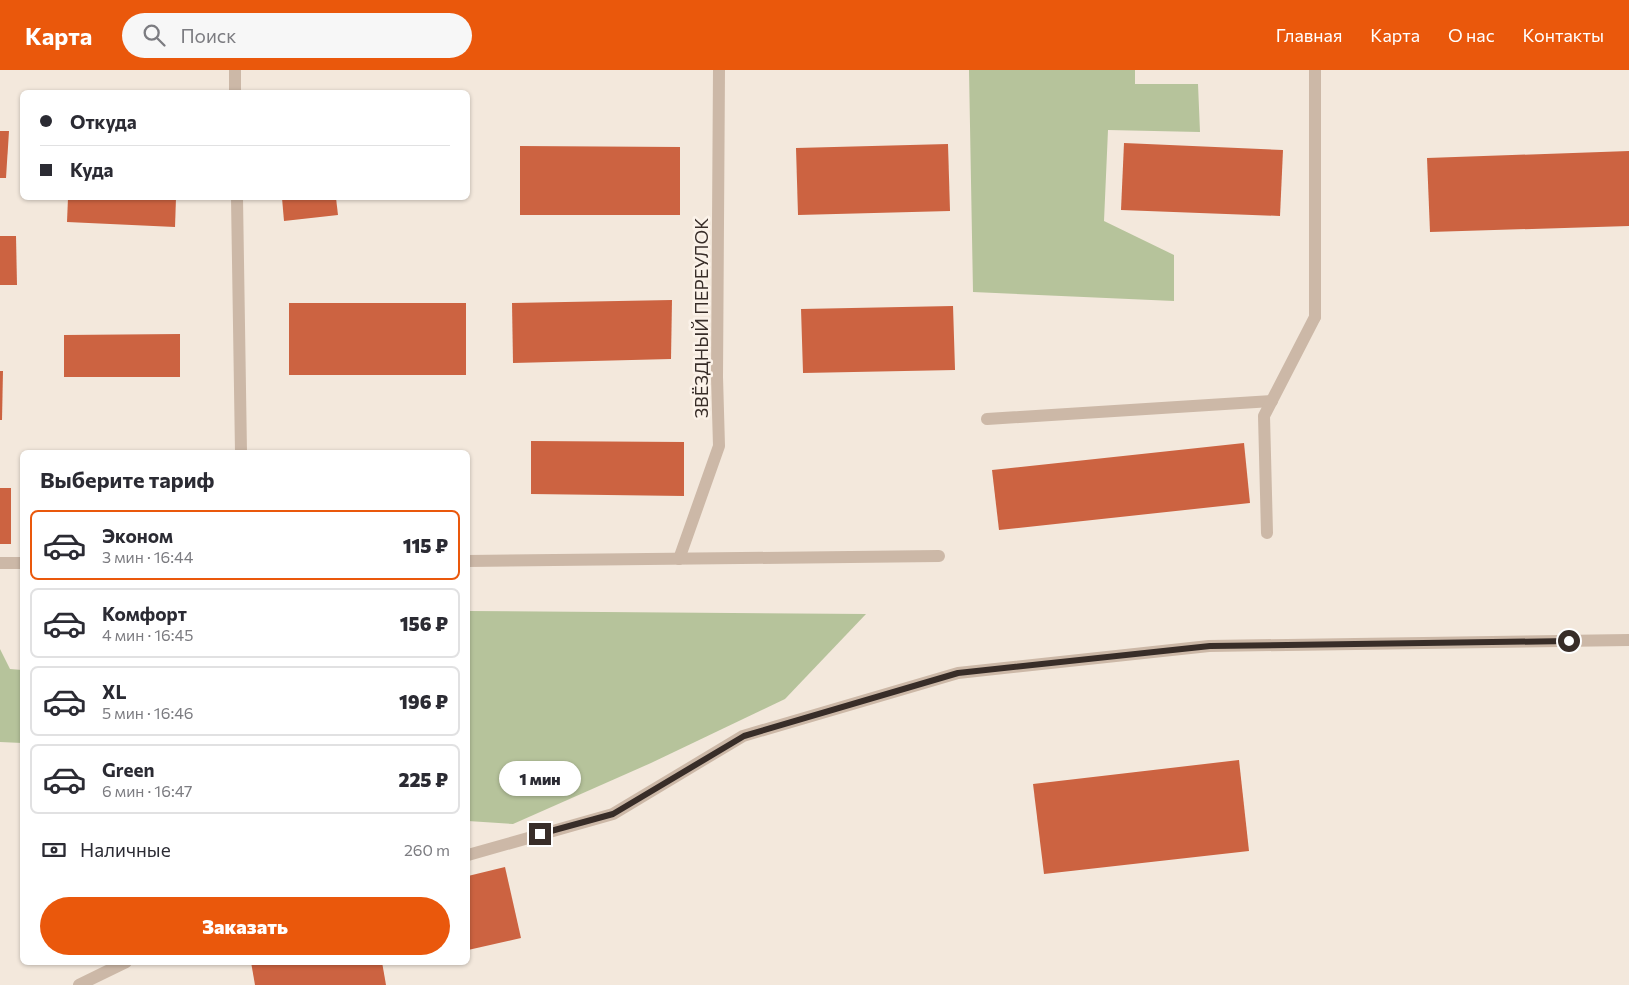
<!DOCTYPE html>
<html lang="ru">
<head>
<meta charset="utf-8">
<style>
  :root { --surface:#fff; --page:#f7f7f7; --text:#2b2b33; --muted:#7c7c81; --line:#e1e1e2; --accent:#ea580c }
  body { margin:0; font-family:Commissioner,sans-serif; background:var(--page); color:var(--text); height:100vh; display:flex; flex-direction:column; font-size:19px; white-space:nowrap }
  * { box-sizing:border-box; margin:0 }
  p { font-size:16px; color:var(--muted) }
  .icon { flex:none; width:28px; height:28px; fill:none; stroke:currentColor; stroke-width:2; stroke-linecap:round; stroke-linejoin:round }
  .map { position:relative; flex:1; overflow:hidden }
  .drawer { position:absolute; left:20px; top:380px; width:450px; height:515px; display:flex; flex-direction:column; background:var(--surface); border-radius:8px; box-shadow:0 1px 4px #0004 }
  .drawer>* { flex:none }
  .guide { position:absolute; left:20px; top:20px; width:450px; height:110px; border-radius:8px; box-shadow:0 1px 4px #0004; display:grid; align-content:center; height:110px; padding:0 20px; background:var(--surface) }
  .end { position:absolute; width:22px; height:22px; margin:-11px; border:6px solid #382d28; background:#fff; box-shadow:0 0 0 2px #fff }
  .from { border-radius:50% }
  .bubble { position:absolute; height:35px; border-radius:18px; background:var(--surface); box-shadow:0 1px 4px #0004; font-size:16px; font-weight:800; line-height:35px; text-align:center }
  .guide b { display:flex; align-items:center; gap:18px; height:48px; font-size:19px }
  .guide b+b { border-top:1px solid var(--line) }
  .guide i { width:12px; height:12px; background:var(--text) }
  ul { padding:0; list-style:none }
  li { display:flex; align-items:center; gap:15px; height:70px; margin:0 10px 8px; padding:0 10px; border:2px solid var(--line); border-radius:8px }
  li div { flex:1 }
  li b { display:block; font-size:19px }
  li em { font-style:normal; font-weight:800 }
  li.on { border-color:var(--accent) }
  li>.icon { width:45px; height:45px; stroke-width:1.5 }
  h2 { padding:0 20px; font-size:22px; line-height:60px }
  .pay { display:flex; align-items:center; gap:12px; height:55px; padding:0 20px; font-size:19px }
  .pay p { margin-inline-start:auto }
  .button { display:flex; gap:10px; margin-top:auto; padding:10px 20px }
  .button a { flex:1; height:58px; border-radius:30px; background:var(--accent); color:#fff; font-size:20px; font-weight:800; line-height:58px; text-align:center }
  header { display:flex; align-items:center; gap:30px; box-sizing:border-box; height:70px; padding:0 25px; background:var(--accent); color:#fff }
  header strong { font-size:24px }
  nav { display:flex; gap:28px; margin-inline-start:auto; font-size:18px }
  .search { width:350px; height:45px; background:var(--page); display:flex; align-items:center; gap:12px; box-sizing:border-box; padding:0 18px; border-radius:28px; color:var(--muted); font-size:19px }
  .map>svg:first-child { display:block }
  .green { fill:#b6c39b }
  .building { fill:#cc6341 }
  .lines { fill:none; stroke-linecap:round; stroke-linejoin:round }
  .lane { stroke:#ccb8a7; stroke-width:12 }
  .street { stroke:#ccb8a7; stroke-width:12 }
  .route { stroke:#382d28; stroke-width:6 }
  .labels { text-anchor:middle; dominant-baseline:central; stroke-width:5; stroke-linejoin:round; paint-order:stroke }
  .street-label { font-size:18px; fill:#382d28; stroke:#fbf2e9 }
</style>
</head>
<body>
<header>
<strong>Карта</strong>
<div class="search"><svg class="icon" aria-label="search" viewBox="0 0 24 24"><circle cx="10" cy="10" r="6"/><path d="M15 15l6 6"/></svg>Поиск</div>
<nav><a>Главная</a><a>Карта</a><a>О нас</a><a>Контакты</a></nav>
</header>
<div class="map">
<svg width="1629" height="915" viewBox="0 0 1629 915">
  <rect width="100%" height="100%" fill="#f3e8dc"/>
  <g class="green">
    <polygon points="969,0 1135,0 1135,14 1198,14 1200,62 1108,60 1104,151 1174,185 1174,231 973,222"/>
    <polygon points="468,541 866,544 785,629 651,693 513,754 468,751"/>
    <polygon points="0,579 10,599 22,600 22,673 0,672"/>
  </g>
  <g class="building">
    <polygon points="0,61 9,61 6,108 0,108"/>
    <polygon points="1124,73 1283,80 1280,146 1121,140"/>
    <polygon points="948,74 950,141 798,145 796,78"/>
    <polygon points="520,76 680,77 680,145 520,145"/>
    <polygon points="1629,81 1629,156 1430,162 1427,88"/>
    <polygon points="68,128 176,128 175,157 67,152"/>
    <polygon points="282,128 336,128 338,145 284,151"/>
    <polygon points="0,166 16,166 17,215 0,215"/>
    <polygon points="672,230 671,289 513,293 512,233"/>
    <rect x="289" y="233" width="177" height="72"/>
    <polygon points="953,236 955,300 803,303 801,239"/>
    <polygon points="180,264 180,307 64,307 64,265"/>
    <polygon points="0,301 3,301 2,350 0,350"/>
    <polygon points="531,371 684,372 684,426 531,424"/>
    <polygon points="1244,373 1250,433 999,460 992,400"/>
    <rect x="0" y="418" width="11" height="56"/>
    <polygon points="1239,690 1249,781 1044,804 1033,714"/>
    <polygon points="505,797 521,868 468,880 468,806"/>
    <polygon points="251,892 382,892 386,915 255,915"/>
  </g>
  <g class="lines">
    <g class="lane">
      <polyline points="987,349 1272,331"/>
      <polyline points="1267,463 1264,346 1315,247"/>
      <polyline points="468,785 613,744 743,666 958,603 1209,576 1629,570"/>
      <polyline points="79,915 126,892"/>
    </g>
    <g class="street">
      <polyline points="235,0 235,22"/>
      <polyline points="1315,0 1315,247"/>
      <polyline points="237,128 241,382"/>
      <polyline points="679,489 719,376 717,307 719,0"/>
      <polyline points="468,491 939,486"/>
      <polyline points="0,493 22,493"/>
    </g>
  </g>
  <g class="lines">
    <polyline class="route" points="540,764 613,744 744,666 958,603 1210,576 1569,571"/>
  </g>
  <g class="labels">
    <g class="street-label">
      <text transform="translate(701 248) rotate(-90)">ЗВЁЗДНЫЙ ПЕРЕУЛОК</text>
    </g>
  </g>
</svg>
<i class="end from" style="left:1569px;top:571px"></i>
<i class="end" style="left:540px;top:764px"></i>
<div class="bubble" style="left:499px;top:691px;width:82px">1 мин</div>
<div class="guide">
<b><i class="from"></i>Откуда</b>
<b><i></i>Куда</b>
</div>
<section class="drawer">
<h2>Выберите тариф</h2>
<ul>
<li class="on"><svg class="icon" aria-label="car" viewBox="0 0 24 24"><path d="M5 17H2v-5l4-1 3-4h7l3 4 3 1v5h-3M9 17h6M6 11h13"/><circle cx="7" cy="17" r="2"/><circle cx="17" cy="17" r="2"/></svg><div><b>Эконом</b><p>3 мин · 16:44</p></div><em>115 ₽</em></li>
<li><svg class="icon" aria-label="car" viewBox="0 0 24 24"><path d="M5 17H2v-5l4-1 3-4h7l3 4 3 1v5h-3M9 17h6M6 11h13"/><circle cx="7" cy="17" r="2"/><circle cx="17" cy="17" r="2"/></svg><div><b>Комфорт</b><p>4 мин · 16:45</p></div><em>156 ₽</em></li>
<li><svg class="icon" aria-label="car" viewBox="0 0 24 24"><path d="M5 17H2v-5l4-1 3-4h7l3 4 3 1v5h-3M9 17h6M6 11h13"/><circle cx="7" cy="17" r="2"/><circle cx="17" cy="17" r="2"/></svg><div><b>XL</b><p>5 мин · 16:46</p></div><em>196 ₽</em></li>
<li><svg class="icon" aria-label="car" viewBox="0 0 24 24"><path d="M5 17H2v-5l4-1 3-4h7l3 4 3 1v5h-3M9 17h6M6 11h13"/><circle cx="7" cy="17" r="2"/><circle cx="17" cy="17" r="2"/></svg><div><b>Green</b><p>6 мин · 16:47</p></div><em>225 ₽</em></li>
</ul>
<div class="pay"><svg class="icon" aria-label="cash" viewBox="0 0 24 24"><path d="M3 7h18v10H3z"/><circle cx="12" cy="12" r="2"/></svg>Наличные<p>260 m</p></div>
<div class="button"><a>Заказать</a></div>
</section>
</div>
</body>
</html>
